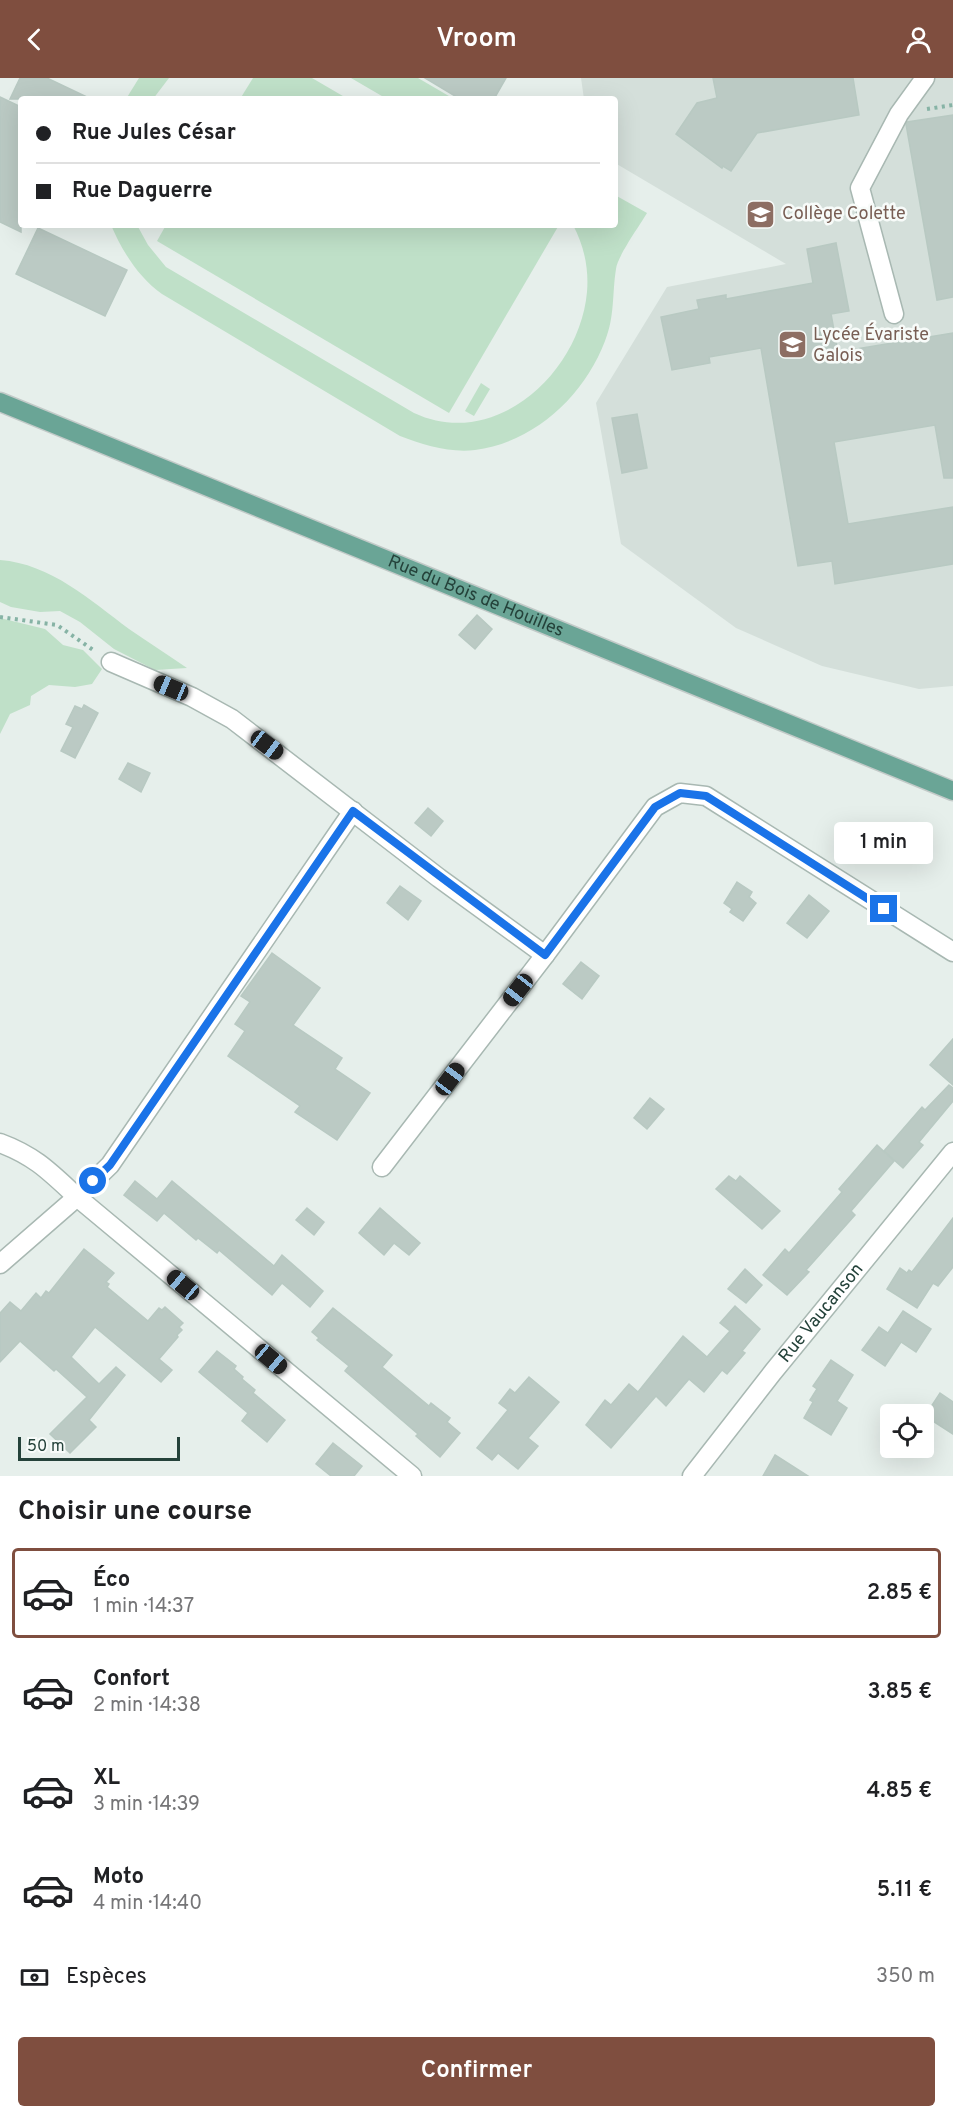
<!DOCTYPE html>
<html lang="fr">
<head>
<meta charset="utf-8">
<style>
  :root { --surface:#fff; --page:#f6f6f6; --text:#202124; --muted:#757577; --line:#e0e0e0; --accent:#7f4e3f }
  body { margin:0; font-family:Overpass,sans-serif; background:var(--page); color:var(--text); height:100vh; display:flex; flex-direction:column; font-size:22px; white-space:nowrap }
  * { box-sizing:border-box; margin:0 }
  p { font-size:20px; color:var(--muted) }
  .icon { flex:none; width:33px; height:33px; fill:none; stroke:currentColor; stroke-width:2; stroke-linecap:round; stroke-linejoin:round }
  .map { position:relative; height:1398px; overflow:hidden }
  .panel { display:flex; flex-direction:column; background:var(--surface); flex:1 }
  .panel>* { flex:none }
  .banner { position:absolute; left:18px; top:18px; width:600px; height:132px; border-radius:6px; box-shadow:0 6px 24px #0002; display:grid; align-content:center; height:132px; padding:0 18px; background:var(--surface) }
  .buttons { position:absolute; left:880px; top:1326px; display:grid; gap:12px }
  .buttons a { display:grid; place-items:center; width:54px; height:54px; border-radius:6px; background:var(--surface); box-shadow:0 6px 24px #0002; font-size:30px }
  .scale { position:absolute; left:18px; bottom:15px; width:162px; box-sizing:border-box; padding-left:6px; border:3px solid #24423a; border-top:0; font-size:16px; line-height:21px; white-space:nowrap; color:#24423a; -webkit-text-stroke:4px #f7fbf9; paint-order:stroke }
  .end { position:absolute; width:27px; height:27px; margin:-14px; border:8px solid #1a73e8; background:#fff; box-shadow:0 0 0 3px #fff }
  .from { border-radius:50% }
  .bubble { position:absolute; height:42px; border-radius:6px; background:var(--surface); box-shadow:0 6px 24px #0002; font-size:20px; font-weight:600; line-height:42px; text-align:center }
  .car { position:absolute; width:18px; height:36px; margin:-18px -9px; border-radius:8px; box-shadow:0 0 4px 2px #0007; background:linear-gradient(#222 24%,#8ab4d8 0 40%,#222 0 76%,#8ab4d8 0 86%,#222 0) }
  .banner b { display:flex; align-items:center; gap:21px; height:57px; font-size:22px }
  .banner b+b { border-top:2px solid var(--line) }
  .banner i { width:15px; height:15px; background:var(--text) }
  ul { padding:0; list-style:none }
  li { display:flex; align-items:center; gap:18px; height:90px; margin:0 12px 9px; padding:0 6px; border:3px solid transparent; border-radius:6px }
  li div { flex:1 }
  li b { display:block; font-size:22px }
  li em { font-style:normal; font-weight:600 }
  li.on { border-color:var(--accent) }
  li>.icon { width:54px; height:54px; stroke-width:1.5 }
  h2 { padding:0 18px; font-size:27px; line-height:72px }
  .pay { display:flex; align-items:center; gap:15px; height:66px; padding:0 18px; font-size:22px }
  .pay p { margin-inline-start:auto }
  .action { display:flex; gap:12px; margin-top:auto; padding:12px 18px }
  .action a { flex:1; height:69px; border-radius:6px; background:var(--accent); color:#fff; font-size:24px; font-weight:600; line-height:69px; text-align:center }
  header { display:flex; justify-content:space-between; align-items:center; height:78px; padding:0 18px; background:var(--accent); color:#fff; font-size:27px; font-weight:600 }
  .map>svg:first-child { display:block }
  .built { fill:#d4dfda }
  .green { fill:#bfe0c8 }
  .building { fill:#bbcac4; stroke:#b8c9c2; stroke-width:1.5 }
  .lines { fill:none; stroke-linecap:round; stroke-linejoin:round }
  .minor-casing { stroke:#a8b8b2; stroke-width:21 }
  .major-casing { stroke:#c2cac8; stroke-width:21 }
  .path { stroke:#86b3a5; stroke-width:4; stroke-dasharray:3 4.5; stroke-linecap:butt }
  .minor { stroke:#fff; stroke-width:18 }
  .major { stroke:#6aa596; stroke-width:18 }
  .route { stroke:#1a73e8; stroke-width:8 }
  .labels { text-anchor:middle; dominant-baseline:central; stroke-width:5; stroke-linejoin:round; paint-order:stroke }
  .education-label { font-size:18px; fill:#785e54; stroke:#f7fbf9; text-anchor:start }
  .street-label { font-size:18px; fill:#24423a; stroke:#f7fbf9 }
</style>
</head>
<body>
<header><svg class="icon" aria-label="back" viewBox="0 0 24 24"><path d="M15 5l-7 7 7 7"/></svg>Vroom<svg class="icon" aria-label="person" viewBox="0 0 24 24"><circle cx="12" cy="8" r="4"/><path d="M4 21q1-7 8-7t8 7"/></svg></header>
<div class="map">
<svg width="953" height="1398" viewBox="0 0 953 1398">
  <rect width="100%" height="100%" fill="#e6efeb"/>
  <polygon class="built" points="581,0 953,0 953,608 919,611 822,588 736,550 621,466 596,325 667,209 786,186 615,85 615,21 584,21"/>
  <g class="green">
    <polygon points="139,0 169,0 153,21 126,21"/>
    <polygon points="253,0 312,0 348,21 240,21"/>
    <polygon points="351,0 418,0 454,21 387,21"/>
    <path d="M615,117l32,18c-7,12 -30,44 -31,56 -4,25 -1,47 -11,72 -21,55 -70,101 -130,109 -25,3 -52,-5 -75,-14l-238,-142c-23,-16 -40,-43 -51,-69h26l11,20 18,22 248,146c82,38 166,-41 173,-121 2,-24 -3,-46 -14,-67h42z"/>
    <polygon points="166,147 559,147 449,335 157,163"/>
    <polygon points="481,305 490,311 474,338 465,333"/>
    <path d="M0,482c51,4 90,40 129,69 19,13 39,26 58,39l-32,2 -41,-21 -34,-27 -20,-11 -20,1 -29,-5 -11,-5z"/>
    <polygon points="0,540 45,551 63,567 83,572 102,591 92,606 75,609 49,607 31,618 30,627 10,636 0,656"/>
  </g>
  <g class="building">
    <polygon points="20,0 47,0 91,21 10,21"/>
    <polygon points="425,0 506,0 494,21 460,21"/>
    <polygon points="713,0 853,0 859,37 757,55 731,93 723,88 722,90 676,56 697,25 717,20"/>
    <polygon points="0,19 21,29 21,154 0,144"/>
    <polygon points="953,37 953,219 937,222 906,46 907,44"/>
    <polygon points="38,150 127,192 105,238 16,196"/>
    <polygon points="836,165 849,233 831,236 838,274 953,255 953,400 944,400 935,347 834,364 848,446 953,429 953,486 835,506 832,483 798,488 761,270 709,279 710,285 672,292 661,239 699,231 697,222 726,217 726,221 813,205 807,171"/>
    <polygon points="637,336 647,390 622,395 612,340"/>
    <polygon points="477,537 492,551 475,571 459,557"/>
    <polygon points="84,627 98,635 75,680 61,673 73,649 66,646 75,628 82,631"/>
    <polygon points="128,685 150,695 141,714 119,701"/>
    <polygon points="428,730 443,743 431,758 415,745"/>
    <polygon points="737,804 752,814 749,819 756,825 743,843 730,834 732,831 724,825"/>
    <polygon points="400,808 421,823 408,842 387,825"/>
    <polygon points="809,817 829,833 807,860 787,845"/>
    <polygon points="272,875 320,910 293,947 342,980 335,991 370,1015 337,1062 295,1034 300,1028 228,978 245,953 235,946 250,924 241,918"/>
    <polygon points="581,884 599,898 582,921 563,906"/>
    <polygon points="953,961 953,1007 930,987"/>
    <polygon points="949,1007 953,1010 953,1023 919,1064 923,1067 903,1090 884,1073 922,1029 925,1032"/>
    <polygon points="650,1020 664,1031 647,1051 634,1040"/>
    <polygon points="877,1067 894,1083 851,1133 855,1137 806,1192 809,1194 787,1217 763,1197 785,1171 789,1175 842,1114 839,1111"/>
    <polygon points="729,1098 736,1103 740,1098 780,1133 762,1151 716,1111"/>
    <polygon points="135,1103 157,1121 172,1103 274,1188 282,1177 323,1213 310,1229 282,1205 272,1217 219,1172 217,1175 198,1160 196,1162 164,1135 157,1143 124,1117"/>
    <polygon points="307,1130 324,1144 314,1157 296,1142"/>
    <polygon points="380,1130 420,1165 409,1177 394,1165 384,1177 359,1155"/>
    <polygon points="953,1140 953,1189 938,1208 933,1205 917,1230 887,1211 900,1190 907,1195 909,1192 912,1194"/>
    <polygon points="84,1171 114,1195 106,1204 109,1206 107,1209 148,1243 159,1230 162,1232 165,1229 183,1245 179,1249 182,1252 177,1257 178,1259 159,1281 172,1292 161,1304 95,1249 71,1279 99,1306 116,1289 125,1297 89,1342 96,1349 70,1375 50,1356 87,1319 56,1291 54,1293 20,1263 0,1284 0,1235 10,1224 21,1233 36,1215 41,1220 46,1213 49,1215"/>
    <polygon points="745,1191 762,1207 746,1225 728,1211"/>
    <polygon points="735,1228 760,1251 742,1273 745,1275 727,1296 722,1292 704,1314 689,1301 666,1328 656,1318 611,1370 586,1347 605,1322 611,1327 629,1306 638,1314 683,1258 707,1279 730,1253 720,1245"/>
    <polygon points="333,1230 392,1277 382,1289 429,1328 431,1325 450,1340 447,1344 460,1355 440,1379 416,1358 418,1356 345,1293 349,1288 317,1262 319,1260 312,1254"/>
    <polygon points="903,1233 931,1251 916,1274 901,1264 885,1288 862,1272 879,1249 888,1255"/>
    <polygon points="217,1273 236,1288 234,1291 243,1299 242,1301 255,1312 253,1315 285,1342 267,1364 242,1343 248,1335 199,1294"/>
    <polygon points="831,1282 853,1297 837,1323 847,1330 831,1357 804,1340 813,1324 810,1322 817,1311 813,1308"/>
    <polygon points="529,1299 559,1324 528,1360 538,1368 518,1391 498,1375 492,1382 477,1370 508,1332 499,1325 510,1311 515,1315"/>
    <polygon points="940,1315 953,1324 953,1356 925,1338"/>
    <polygon points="333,1365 362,1388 354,1398 331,1398 316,1386"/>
    <polygon points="775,1377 808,1398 763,1398"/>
  </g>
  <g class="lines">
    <defs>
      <g id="minor">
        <polyline points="894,236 860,110 899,36 925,0"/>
        <polyline points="111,584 192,619 232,641 439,800 545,877"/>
        <path d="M0,1065c35,13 50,29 77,54l335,279"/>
        <polyline points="382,1089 545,877 655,729 680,715 706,718 953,874"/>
        <polyline points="0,1186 77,1119 110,1087 353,733"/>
        <path id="s1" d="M692,1398l81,-104 180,-220"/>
      </g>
      <g id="major">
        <path id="s2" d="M0,324l953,389"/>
      </g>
    </defs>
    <use href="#minor" class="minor-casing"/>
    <use href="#major" class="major-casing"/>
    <g class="path">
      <polyline points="927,31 953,27"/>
      <polyline points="0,539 57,547 96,574"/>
    </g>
    <use href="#minor" class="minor"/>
    <use href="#major" class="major"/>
  </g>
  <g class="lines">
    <polyline class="route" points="93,1103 110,1087 353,733 545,877 655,729 680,715 706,718 884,831"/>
  </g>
  <defs>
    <symbol id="school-square" viewBox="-11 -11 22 22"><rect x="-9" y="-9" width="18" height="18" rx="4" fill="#8d6e63" stroke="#f7fbf9"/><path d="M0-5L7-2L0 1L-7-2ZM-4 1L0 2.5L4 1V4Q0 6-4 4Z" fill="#fff"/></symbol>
  </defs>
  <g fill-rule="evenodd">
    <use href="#school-square" x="744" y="120" width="33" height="33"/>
    <use href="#school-square" x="776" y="250" width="33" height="33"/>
  </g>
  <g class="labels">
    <g class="education-label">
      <text x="782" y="136">Collège Colette</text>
      <text x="813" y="257">Lycée Évariste<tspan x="813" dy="21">Galois</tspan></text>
    </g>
    <g class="street-label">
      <text stroke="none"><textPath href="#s2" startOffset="514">Rue du Bois de Houilles</textPath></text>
      <text stroke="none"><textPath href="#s1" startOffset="208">Rue Vaucanson</textPath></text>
    </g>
  </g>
</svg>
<div class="buttons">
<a><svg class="icon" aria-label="locate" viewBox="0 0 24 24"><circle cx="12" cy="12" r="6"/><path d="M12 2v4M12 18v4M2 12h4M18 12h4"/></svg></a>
</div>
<div class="scale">50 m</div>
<i class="end from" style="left:93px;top:1103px"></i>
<i class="end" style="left:884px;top:831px"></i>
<div class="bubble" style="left:834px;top:744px;width:99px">1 min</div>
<i class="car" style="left:171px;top:610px;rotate:293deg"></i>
<i class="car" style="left:267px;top:667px;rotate:127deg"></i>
<i class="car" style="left:518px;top:912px;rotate:218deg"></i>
<i class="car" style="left:450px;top:1001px;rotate:37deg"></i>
<i class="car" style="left:183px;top:1207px;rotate:310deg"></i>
<i class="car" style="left:271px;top:1281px;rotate:130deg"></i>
<div class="banner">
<b><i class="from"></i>Rue Jules César</b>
<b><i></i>Rue Daguerre</b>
</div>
</div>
<section class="panel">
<h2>Choisir une course</h2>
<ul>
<li class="on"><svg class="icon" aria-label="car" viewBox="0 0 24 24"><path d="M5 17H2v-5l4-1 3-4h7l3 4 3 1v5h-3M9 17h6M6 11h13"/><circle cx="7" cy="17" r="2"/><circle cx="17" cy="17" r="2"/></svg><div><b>Éco</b><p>1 min · 14:37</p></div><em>2.85 €</em></li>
<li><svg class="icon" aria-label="car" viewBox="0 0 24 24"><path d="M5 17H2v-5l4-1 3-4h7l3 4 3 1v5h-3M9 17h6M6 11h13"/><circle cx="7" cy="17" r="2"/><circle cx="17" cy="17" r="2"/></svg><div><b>Confort</b><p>2 min · 14:38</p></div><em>3.85 €</em></li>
<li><svg class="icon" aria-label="car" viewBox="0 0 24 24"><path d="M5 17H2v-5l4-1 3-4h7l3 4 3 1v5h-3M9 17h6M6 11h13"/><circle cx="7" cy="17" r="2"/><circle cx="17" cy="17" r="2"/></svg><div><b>XL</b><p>3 min · 14:39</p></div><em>4.85 €</em></li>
<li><svg class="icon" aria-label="car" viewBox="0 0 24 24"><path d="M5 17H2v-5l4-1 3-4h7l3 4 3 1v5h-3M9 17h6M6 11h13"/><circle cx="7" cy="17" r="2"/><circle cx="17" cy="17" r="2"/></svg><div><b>Moto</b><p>4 min · 14:40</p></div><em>5.11 €</em></li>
</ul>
<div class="pay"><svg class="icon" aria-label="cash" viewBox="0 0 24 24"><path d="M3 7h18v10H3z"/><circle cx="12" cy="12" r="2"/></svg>Espèces<p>350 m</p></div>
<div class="action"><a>Confirmer</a></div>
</section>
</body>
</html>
